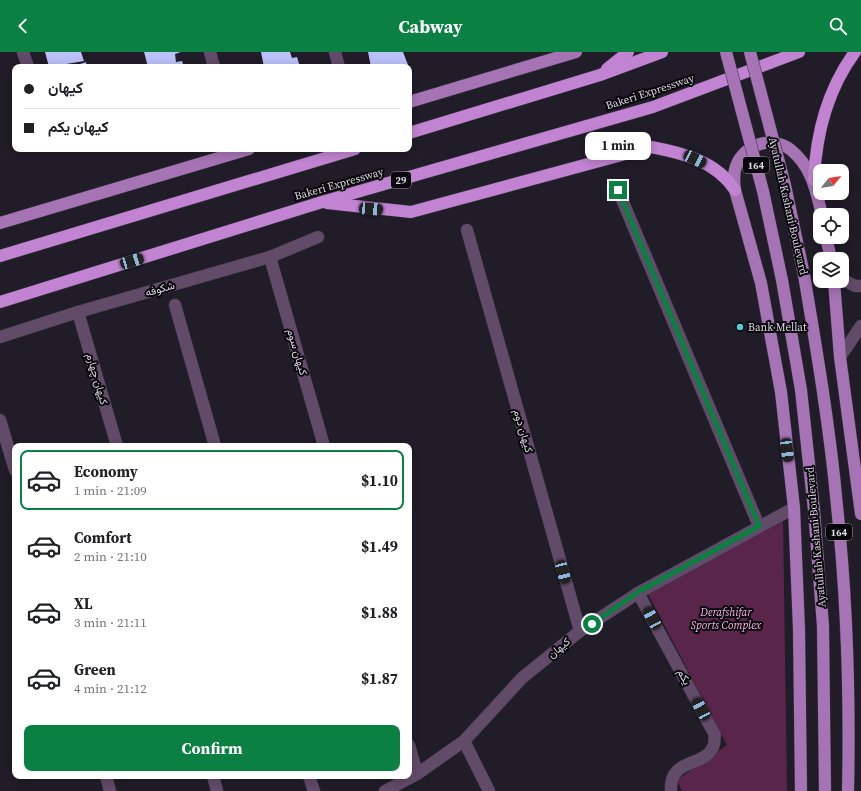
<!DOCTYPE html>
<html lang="en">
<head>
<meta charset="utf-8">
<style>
  :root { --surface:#fff; --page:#f2f2f2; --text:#202124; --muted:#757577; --line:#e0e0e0; --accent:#0b8043 }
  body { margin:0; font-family:"Source Serif 4",Vazirmatn,serif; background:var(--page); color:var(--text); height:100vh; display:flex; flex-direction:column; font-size:15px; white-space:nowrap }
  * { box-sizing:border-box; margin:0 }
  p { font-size:13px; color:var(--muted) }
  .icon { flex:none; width:22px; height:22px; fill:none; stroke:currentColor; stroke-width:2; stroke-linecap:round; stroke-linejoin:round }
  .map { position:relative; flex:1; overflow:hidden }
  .drawer { position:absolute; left:12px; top:391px; width:400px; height:336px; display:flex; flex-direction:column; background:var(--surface); border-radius:8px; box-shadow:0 2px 10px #0003 }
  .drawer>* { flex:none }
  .top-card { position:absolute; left:12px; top:12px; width:400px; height:88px; border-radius:8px; box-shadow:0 2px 10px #0003; display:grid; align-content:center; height:88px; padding:0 12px; background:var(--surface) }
  .needle { width:26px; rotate:60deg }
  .fabs { position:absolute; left:813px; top:112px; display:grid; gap:8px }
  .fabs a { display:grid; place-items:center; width:36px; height:36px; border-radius:8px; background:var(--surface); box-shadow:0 2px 10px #0003; font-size:20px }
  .end { position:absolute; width:18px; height:18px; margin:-9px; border:5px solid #0b8043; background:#fff; box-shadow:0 0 0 2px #fff }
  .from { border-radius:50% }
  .bubble { position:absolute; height:28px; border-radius:8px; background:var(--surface); box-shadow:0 2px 10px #0003; font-size:13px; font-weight:700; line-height:28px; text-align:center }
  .car { position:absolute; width:12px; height:24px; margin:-12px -6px; border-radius:5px; box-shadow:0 0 3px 1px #0007; background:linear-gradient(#222 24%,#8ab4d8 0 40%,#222 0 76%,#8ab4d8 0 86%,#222 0) }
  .top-card b { display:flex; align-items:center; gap:14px; height:38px; font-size:15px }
  .top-card b+b { border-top:1px solid var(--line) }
  .top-card i { width:10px; height:10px; background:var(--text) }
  ul { padding:7px 0 0; list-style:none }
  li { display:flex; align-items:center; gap:12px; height:60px; margin:0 8px 6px; padding:0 4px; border:2px solid transparent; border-radius:8px }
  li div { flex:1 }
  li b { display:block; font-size:15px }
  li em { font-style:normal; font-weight:700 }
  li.selected { border-color:var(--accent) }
  li>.icon { width:36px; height:36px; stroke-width:1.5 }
  .primary-button { display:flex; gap:8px; margin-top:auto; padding:8px 12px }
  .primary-button a { flex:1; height:46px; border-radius:8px; background:var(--accent); color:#fff; font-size:16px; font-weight:700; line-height:46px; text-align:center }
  header { display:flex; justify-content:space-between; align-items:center; height:52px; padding:0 12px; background:var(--accent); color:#fff; font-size:18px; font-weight:700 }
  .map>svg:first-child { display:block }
  .green { fill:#5a254b }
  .building { fill:#bac1f8 }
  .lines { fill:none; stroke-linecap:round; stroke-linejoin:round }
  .minor-casing { stroke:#3a3642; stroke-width:13 }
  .major-casing { stroke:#3a3642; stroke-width:13 }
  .highway-casing { stroke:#3a3642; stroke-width:13 }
  .minor { stroke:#624a69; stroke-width:12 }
  .major { stroke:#a673b4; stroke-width:12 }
  .highway { stroke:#c183d2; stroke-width:12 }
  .major-bridge-casing { stroke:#3a3642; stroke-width:13; stroke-linecap:butt }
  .major-bridge { stroke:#a673b4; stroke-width:12 }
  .route { stroke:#0b8043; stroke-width:5 }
  .poi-dot { fill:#52ccd0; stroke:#09070c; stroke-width:1.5 }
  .labels { text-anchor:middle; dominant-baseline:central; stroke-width:4; stroke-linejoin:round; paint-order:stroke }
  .shield { fill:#09070c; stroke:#9b99a0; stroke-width:1 }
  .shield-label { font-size:10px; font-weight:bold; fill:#dad8e0 }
  .street-label { font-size:11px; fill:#dad8e0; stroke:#09070c }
  .poi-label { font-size:11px; fill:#dad8e0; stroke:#09070c; text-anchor:start }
  .park-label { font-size:11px; font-style:italic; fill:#fab7e4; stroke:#09070c }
</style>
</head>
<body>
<header><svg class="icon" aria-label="back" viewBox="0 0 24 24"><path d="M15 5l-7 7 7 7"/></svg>Cabway<svg class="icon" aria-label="search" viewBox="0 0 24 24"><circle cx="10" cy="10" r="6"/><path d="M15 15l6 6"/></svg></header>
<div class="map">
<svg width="861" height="739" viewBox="0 0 861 739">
  <rect width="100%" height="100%" fill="#201c28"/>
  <polygon class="green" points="783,468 787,739 682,739 677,728 727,693 648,542"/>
  <g class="building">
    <polygon points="45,0 81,0 84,9 49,15"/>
    <polygon points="144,0 181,0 175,2 176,10 182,9 184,15 148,15"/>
    <polygon points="261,0 290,0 292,6 297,5 300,15 264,15"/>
    <polygon points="368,0 403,0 408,13 397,15 371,15"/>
    <polygon points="86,10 87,15 71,15"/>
  </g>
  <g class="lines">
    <defs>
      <g id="minor">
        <polyline points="23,0 28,15"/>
        <polyline points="210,0 214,15"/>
        <polyline points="335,0 339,15"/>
        <polyline points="618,138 759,474"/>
        <polyline points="467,178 580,579"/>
        <polyline points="270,205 324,394"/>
        <polyline points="842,227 855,234 861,234"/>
        <polyline points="175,253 215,394"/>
        <polyline points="78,260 117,394"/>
        <polyline points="0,285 78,260 270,205 318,185"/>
        <polyline points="840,305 861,274"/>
        <polyline points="0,368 15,418"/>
        <path d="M638,541l77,142c-1,3 0,9 -2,12 -9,21 -44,10 -42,44"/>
        <polyline points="464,689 489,739"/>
        <polyline points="409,693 417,722"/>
        <polyline points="106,724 110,739"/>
        <polyline points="213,724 217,739"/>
        <polyline points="309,724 314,739"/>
        <polyline points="385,739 417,722 464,689 522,626 580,579 638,541 794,456"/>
      </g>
      <g id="major">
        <polyline points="409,50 576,0"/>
        <polyline points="0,171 249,97"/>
        <polyline points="826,185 831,207"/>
        <path d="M804,223c13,77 26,154 33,231 10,94 13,190 11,285"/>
        <polyline points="782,228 801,338 814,458 823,574 825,739"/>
        <polyline points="834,229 840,305 861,462"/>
        <path d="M801,739l-2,-162 -5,-121 -13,-116 -20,-109 -26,-93c-1,-8 -2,-16 1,-24 8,-22 37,-31 55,-16 21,17 25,41 31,65"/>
      </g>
      <g id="highway">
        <polyline points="607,17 628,0"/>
        <polyline points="409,81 600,23 662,0"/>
        <path d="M814,128c2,-47 13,-90 41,-128"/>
        <path d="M327,151l84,9 240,-65c32,6 65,14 84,43"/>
        <polyline points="0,204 355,97"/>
        <polyline points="0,250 322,150 653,55 799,0"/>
      </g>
    </defs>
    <use href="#minor" class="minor-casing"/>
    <use href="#major" class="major-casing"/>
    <use href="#highway" class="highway-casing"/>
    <use href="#minor" class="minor"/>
    <use href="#major" class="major"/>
    <use href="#highway" class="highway"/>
    <defs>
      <g id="major-bridge">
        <polyline points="726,0 763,139 782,228"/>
        <polyline points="750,0 785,133 804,223"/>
      </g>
    </defs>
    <use href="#major-bridge" class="major-bridge-casing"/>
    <use href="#major-bridge" class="major-bridge"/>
  </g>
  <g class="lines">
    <polyline class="route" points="592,572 638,540 759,474 618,138"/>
  </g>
  <circle class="poi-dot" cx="740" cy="275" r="4"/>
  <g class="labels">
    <g class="shield">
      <rect x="743" y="105" width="26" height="16" rx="3"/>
      <rect x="391" y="120" width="20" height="16" rx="3"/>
      <rect x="826" y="472" width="26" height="16" rx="3"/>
    </g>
    <g class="shield-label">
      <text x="756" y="113">164</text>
      <text x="401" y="128">29</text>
      <text x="839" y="480">164</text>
    </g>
    <g class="street-label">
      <text transform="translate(650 40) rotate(-18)">Bakeri Expressway</text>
      <text transform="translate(339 132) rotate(-16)">Bakeri Expressway</text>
      <text transform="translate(788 154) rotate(77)">Ayatullah Kashani Boulevard</text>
      <text transform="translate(160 237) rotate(-16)">شکوفه</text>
      <text transform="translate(297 300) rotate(74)">کیهان سوم</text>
      <text transform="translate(97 327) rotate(74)">کیهان چهارم</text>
      <text transform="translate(523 379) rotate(74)">کیهان دوم</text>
      <text transform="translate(816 485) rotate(-95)">Ayatullah Kashani Boulevard</text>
      <text transform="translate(559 596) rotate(-39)">کیهان</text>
      <text transform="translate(684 625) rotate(62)">یکم</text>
    </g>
    <g class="poi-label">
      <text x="748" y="275">Bank Mellat</text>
    </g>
    <g class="park-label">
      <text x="726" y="560">Derafshifar<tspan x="726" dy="13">Sports Complex</tspan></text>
    </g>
  </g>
</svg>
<div class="fabs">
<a><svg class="needle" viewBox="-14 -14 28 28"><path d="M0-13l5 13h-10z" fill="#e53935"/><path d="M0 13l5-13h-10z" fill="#757577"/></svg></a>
<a><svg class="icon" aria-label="locate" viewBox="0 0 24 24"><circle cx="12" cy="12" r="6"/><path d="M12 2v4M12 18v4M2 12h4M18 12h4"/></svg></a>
<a><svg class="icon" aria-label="layers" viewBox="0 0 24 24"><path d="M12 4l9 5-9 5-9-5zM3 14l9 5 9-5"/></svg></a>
</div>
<i class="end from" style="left:592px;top:572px"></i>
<i class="end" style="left:618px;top:138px"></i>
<div class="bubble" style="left:585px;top:80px;width:66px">1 min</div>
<i class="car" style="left:695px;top:107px;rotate:116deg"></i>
<i class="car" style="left:371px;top:157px;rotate:94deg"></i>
<i class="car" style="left:132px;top:209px;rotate:73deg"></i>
<i class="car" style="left:787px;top:398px;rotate:173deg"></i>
<i class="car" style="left:563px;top:520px;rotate:165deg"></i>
<i class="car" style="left:652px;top:566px;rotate:332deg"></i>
<i class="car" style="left:701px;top:657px;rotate:332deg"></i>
<div class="top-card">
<b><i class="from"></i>کیهان</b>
<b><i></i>کیهان یکم</b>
</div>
<section class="drawer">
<ul>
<li class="selected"><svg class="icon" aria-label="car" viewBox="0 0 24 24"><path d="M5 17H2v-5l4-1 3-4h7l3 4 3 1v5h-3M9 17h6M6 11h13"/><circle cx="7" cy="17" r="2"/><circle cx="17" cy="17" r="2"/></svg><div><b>Economy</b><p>1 min · 21:09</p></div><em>$1.10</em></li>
<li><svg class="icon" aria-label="car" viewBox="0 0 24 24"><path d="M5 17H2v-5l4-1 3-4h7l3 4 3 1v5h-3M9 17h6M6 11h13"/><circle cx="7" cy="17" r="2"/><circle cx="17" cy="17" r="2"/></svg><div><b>Comfort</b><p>2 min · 21:10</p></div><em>$1.49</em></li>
<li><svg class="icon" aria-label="car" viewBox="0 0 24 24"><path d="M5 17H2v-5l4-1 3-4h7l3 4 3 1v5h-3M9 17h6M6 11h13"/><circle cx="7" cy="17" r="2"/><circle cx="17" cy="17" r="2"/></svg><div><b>XL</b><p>3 min · 21:11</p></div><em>$1.88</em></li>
<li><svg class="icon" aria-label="car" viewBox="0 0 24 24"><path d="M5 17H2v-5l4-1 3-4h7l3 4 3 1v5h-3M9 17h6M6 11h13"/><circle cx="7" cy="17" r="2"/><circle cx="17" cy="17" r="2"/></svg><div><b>Green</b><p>4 min · 21:12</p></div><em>$1.87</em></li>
</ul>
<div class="primary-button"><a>Confirm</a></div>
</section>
</div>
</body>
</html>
